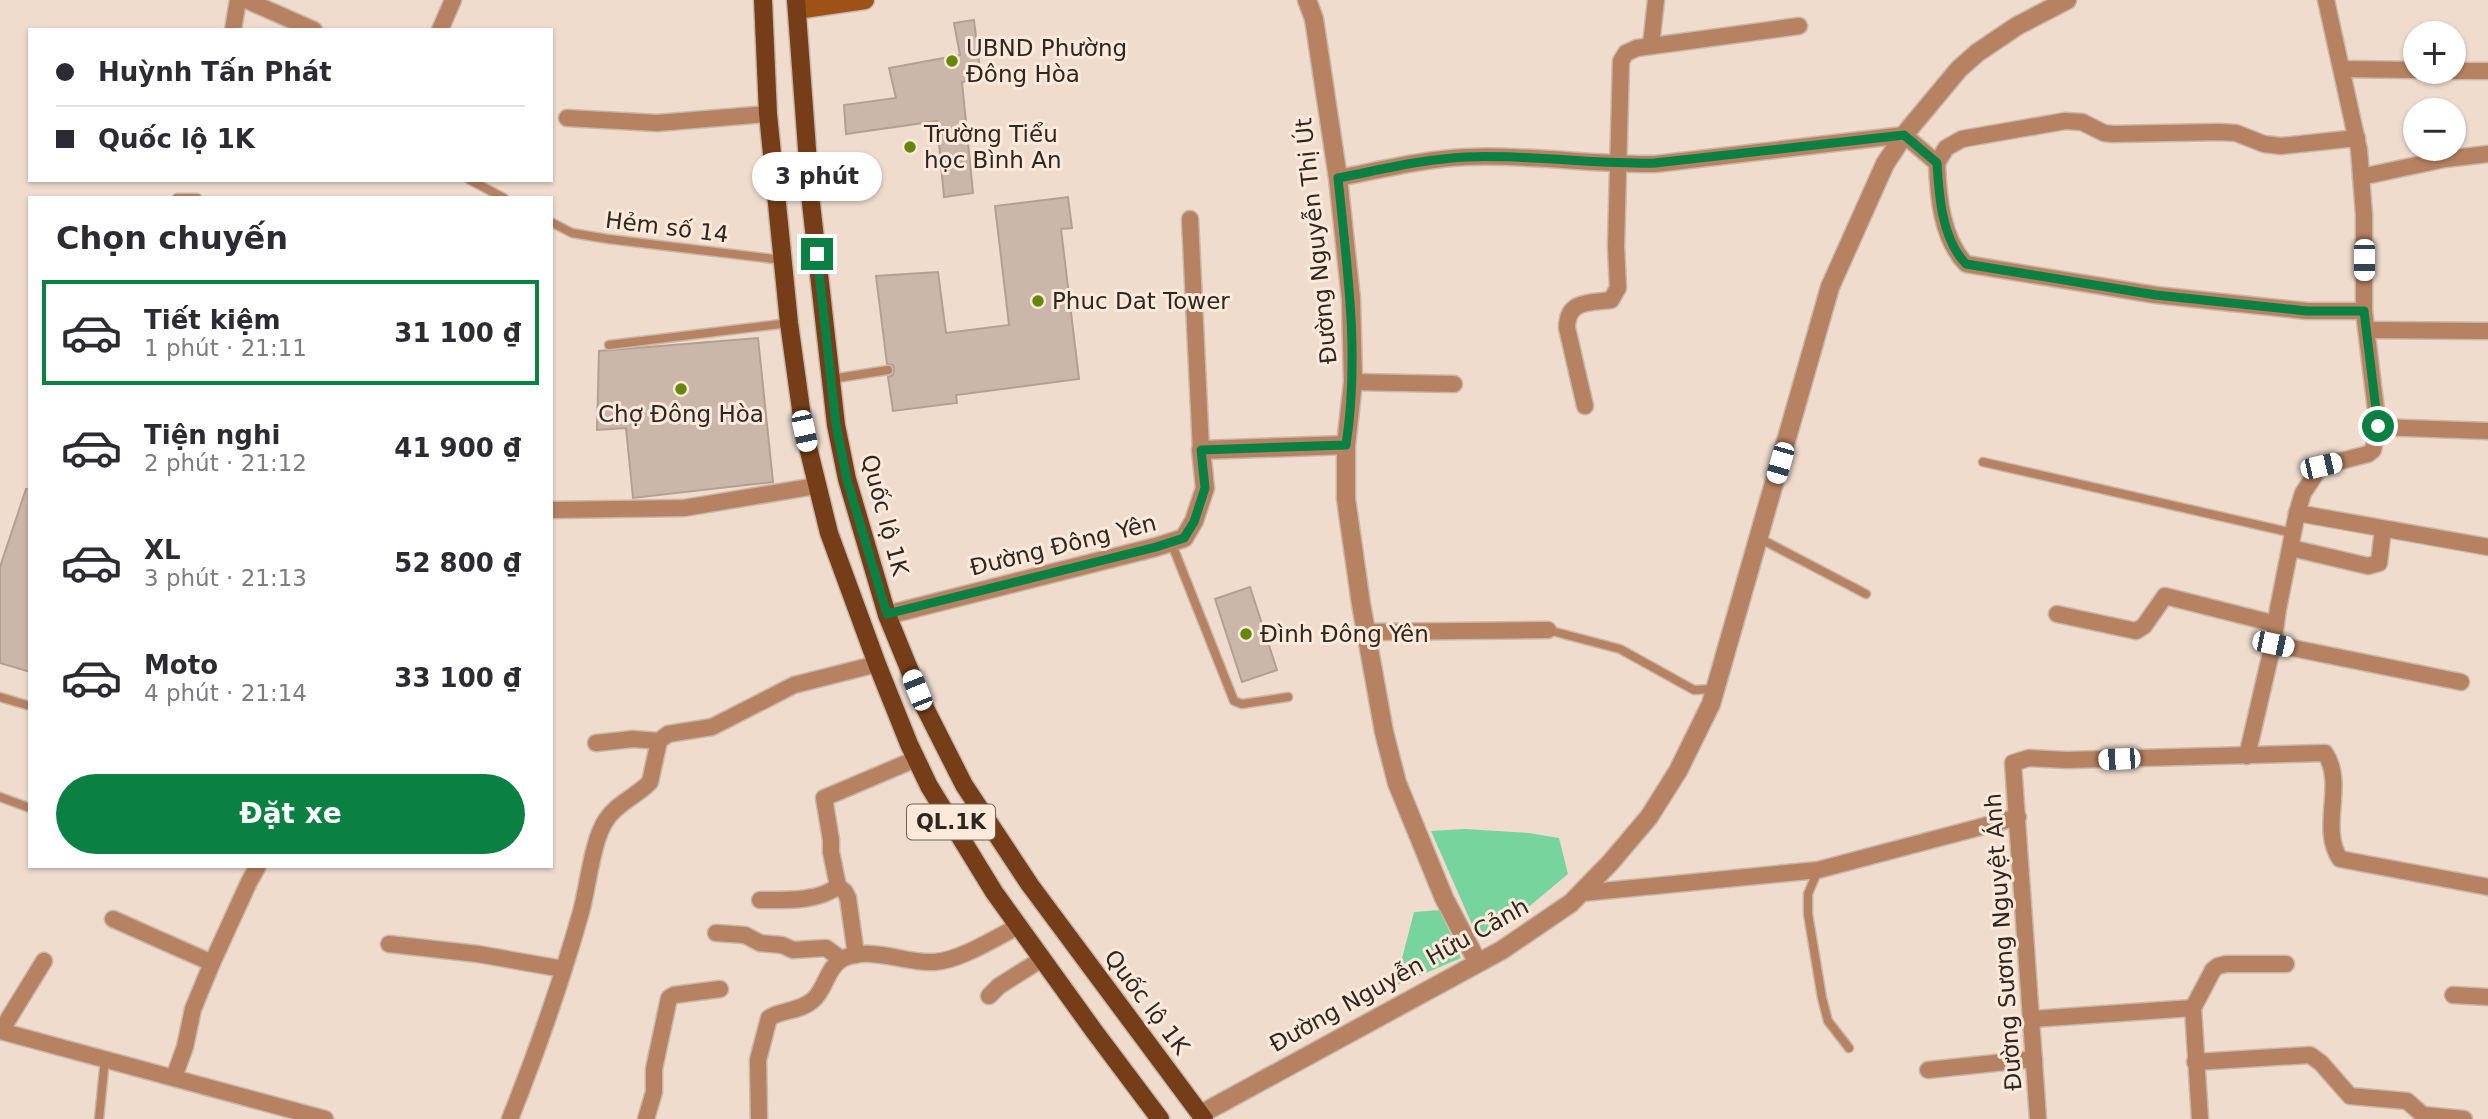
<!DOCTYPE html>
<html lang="vi">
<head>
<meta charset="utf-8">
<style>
  :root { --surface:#fff; --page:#f7f7f7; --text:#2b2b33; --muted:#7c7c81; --line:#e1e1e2; --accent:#0b8043 }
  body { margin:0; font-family:"DejaVu Sans",sans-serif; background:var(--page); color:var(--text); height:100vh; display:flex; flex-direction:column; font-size:26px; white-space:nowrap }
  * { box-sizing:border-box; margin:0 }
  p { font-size:23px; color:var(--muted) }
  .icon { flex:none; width:38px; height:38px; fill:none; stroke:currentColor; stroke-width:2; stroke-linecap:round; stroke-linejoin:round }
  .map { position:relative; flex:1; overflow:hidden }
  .panel { position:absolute; left:28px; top:196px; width:525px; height:672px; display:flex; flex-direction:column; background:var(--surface); border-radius:0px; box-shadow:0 2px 5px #0004 }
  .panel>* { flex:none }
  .guide { position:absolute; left:28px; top:28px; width:525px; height:154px; border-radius:0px; box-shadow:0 2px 5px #0004; display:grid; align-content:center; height:154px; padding:0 28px; background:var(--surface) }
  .fabs { position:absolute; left:2403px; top:21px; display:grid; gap:14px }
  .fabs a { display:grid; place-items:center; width:63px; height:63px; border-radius:50%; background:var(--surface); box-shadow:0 2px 5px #0004; font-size:35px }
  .end { position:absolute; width:32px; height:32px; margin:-16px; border:9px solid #0b8043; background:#fff; box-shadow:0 0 0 4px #fff }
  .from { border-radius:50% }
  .bubble { position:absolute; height:49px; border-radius:24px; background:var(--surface); box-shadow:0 2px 5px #0004; font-size:23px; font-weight:700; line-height:49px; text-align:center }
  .car { position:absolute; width:21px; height:42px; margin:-21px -10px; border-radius:9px; box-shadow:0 0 5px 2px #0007; background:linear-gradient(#fff 24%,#345 0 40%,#fff 0 76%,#345 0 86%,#fff 0) }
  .guide b { display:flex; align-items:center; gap:24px; height:66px; font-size:26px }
  .guide b+b { border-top:2px solid var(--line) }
  .guide i { width:18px; height:18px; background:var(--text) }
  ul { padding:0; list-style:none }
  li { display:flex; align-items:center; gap:21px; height:105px; margin:0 14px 10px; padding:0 14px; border:4px solid transparent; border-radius:0px }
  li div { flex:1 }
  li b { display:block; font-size:26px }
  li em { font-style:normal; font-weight:700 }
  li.current { border-color:var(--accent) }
  li>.icon { width:63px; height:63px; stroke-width:1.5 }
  h2 { padding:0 28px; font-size:32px; line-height:84px }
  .cta { display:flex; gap:14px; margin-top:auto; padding:14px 28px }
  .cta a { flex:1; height:80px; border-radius:42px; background:var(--accent); color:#fff; font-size:28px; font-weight:700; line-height:80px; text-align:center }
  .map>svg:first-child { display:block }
  .green { fill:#78d49d }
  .building { fill:#cab7a9; stroke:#b2a092; stroke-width:2 }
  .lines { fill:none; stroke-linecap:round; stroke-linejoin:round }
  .service-casing { stroke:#c8b8ab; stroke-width:11 }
  .minor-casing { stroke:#c8b8ab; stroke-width:19 }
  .tertiary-casing { stroke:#c8b8ab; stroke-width:21 }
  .secondary-casing { stroke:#c8b8ab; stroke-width:21 }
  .primary-casing { stroke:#c8b8ab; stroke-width:21 }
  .service { stroke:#b78261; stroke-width:8 }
  .minor { stroke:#b78261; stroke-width:16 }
  .tertiary { stroke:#b78261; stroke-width:18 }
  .secondary { stroke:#9e5218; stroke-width:18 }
  .primary { stroke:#753e18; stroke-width:18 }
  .route { stroke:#0b8043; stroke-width:9 }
  .poi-dot { fill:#64880c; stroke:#fde9da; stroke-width:2.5 }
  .labels { text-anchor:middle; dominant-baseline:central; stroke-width:6; stroke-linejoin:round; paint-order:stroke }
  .shield { fill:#fde9da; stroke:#6c6158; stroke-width:2 }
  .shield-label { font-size:21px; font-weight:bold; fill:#2e2721 }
  .poi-label { font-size:23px; fill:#2e2721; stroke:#fde9da; text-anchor:start }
  .street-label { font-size:23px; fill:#2e2721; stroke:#fde9da }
</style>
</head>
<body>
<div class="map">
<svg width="2488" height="1119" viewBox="0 0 2488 1119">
  <rect width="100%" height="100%" fill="#efdccd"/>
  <g class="green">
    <polygon points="1465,829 1529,833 1559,838 1568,874 1520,914 1478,938 1431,831"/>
    <polygon points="1440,910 1461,958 1395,986 1414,912"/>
  </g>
  <g class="building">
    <polygon points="974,20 981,79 962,82 973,193 944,197 937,121 846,134 844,105 896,98 889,68 960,55 954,23"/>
    <polygon points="1068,197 1072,228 1061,229 1079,379 956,395 957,403 893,411 888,377 893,375 894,370 893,365 887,364 876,276 938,272 946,333 1009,325 995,206"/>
    <polygon points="758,338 773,482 633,498 626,428 597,430 599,351"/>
    <polygon points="26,489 30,489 30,672 0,663 0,567"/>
    <polygon points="1250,587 1277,670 1242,682 1215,599"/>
  </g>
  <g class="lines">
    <defs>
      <g id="service">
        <polyline points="470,180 504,198"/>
        <polyline points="177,198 197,198"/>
        <polyline points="551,222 572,233 608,239 782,260"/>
        <polyline points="609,345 789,323"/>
        <polyline points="831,379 888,370"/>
        <polyline points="1983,462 2293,533"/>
        <polyline points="1759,538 1866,594"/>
        <polyline points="1171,542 1234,701 1242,704 1288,697"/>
        <polyline points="1548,630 1620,649 1694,690 1714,689"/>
        <polyline points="0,697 30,706"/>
        <polyline points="0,797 30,808"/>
        <polyline points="1818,870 1808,894 1808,914 1822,998 1828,1021 1849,1048"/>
        <polyline points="99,1119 105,1059"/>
      </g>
      <g id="minor">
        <polyline points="246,0 314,30"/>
        <polyline points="233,30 238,0"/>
        <polyline points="440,30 453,0"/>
        <polyline points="1651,45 1656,0"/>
        <polyline points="2342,69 2415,70"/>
        <polyline points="2454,71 2488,71"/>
        <polyline points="567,118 657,123 768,114"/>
        <polyline points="1937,163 1946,148 1962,139 2065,121 2082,122 2104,133 2113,134 2219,132 2236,133 2264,144 2281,146 2357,138"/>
        <polyline points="2361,177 2445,159 2488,154"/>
        <path d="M1338,178c42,-8 85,-19 128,-21 63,-3 126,8 189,7l249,-29 33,28c1,34 5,76 29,101l190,31 151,16h57"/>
        <polyline points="1190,219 1201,450"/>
        <polyline points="2368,330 2488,331"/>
        <polyline points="1353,382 1454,384"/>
        <path d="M1585,406l-18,-78c0,-28 22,-25 44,-28l7,-12 -2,-42 5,-185 5,-8 11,-5 162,-22"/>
        <polyline points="2378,427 2488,431"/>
        <polyline points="551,510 684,508 816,486"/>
        <polyline points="2297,513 2488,547"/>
        <polyline points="2291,548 2368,566 2379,563 2383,529"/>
        <polyline points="2057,614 2136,631 2144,626 2165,596 2276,624"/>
        <polyline points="1366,632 1548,630"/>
        <polyline points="2273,644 2461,682"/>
        <polyline points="596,743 633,739 659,741"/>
        <polyline points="2247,756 2273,644 2278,609 2297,513 2303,493 2321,466 2368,454 2373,450 2378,427 2364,311 2364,215 2359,150 2326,0"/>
        <polyline points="1582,893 1818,870 2018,817"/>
        <path d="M760,900c24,0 59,2 78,-14"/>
        <polyline points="113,919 212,963"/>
        <polyline points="716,933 745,935 760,943 782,945 793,950 826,948 841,959"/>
        <polyline points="389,944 478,954 563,969"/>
        <polyline points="856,955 848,898 845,892 838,886 831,852 831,840 824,798 916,759"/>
        <polyline points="2453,995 2488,997"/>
        <polyline points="989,996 999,986 1042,959"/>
        <polyline points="2031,1019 2193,1008"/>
        <polyline points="0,1031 325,1119"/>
        <polyline points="1,1031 44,961"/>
        <polyline points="2195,1062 2310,1055 2321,1063 2350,1096 2407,1101 2423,1115 2464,1119"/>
        <polyline points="1928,1070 2034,1059"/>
        <polyline points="174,1077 185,1047 193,1009 212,963 249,882 258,866"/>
        <path d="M510,1119c27,-68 51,-136 71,-207 7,-25 11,-71 25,-92 11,-17 31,-24 44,-38l9,-41 9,-7 44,-7 82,-42 83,-21"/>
        <polyline points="646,1119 654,1092 654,1069 669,998 674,995 720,989"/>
        <path d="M759,1119l-1,-59 11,-42c13,-9 31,-6 44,-18 13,-11 14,-34 31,-42 30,-12 61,6 91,4 26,-2 60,-24 84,-36"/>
        <path d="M2038,1119l-25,-356 16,-5 38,2 258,-7c21,31 -6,75 15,106l148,28"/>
        <polyline points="2200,1119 2193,1008 2213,970 2218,966 2226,964 2286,964"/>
      </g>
      <g id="tertiary">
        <polyline points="1307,0 1314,19 1338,178 1351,299 1353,382 1346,445 1346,499 1361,604 1384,732 1397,783 1444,898 1477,961"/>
        <polyline points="887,615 1156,547 1184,538 1194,521 1205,488 1201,450 1346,445"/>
        <polyline points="1201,1114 1502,950 1571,903 1610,863 1649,817 1678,771 1711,704 1830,287 1885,164 1904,135 1959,69 1977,53 2017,26 2067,0"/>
      </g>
      <polyline id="secondary" points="797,10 865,0"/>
      <g id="primary">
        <polyline points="763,0 768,114 789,323 804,431 829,533 877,664 909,744 929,786 994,892 1094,1031 1160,1119"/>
        <polyline points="796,0 811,203 836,425 847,479 887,615 925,708 964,785 1030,885 1204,1119"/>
      </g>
    </defs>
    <use href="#service" class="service-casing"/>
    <use href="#minor" class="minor-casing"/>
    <use href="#tertiary" class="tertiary-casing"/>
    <use href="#secondary" class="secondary-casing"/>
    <use href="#primary" class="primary-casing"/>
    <use href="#service" class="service"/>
    <use href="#minor" class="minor"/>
    <use href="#tertiary" class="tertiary"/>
    <use href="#secondary" class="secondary"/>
    <use href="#primary" class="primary"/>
  </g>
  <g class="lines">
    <path class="route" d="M817,254l19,171 11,55 40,134 269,-67 28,-9 10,-16 11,-34 -4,-38 145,-5c14,-89 1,-178 -8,-267 42,-8 85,-19 128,-21 63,-3 126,8 189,6l249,-28 33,28c2,34 5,76 29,101l190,31 151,16h57l14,115"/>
  </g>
  <g class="poi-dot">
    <circle cx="952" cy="61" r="7"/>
    <circle cx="910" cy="147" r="7"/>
    <circle cx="1038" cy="301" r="7"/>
    <circle cx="681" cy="389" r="7"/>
    <circle cx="1246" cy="634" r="7"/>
  </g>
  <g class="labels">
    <rect class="shield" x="907" y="804.5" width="88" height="35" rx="5"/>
    <g class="shield-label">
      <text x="951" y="822">QL.1K</text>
    </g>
    <g class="poi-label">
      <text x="966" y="48">UBND Phường<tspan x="966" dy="26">Đông Hòa</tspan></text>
      <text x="924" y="134">Trường Tiểu<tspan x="924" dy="26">học Bình An</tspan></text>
      <text x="1052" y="301">Phuc Dat Tower</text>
      <text x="681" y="414" text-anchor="middle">Chợ Đông Hòa</text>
      <text x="1260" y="634">Đình Đông Yên</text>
    </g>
    <g class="street-label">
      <text transform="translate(667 227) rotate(7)">Hẻm số 14</text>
      <text transform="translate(1316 241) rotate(-96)">Đường Nguyễn Thị Út</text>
      <text transform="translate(885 515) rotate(75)">Quốc lộ 1K</text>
      <text transform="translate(1063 545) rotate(-14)">Đường Đông Yên</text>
      <text transform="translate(2003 942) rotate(-94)">Đường Sương Nguyệt Ánh</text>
      <text transform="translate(1399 975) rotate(-29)">Đường Nguyễn Hữu Cảnh</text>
      <text transform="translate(1147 1002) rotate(53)">Quốc lộ 1K</text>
    </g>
  </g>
</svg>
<div class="fabs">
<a>+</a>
<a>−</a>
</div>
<i class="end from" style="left:2378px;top:426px"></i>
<i class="end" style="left:817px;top:254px"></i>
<div class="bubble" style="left:752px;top:152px;width:130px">3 phút</div>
<i class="car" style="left:2364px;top:260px;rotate:180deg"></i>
<i class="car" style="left:804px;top:431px;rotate:168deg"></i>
<i class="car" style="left:1780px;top:463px;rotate:196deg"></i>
<i class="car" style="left:2321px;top:466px;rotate:77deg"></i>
<i class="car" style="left:2273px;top:644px;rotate:102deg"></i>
<i class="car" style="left:917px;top:690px;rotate:338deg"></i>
<i class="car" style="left:2119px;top:759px;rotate:268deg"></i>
<div class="guide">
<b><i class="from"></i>Huỳnh Tấn Phát</b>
<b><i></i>Quốc lộ 1K</b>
</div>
<section class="panel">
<h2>Chọn chuyến</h2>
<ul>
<li class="current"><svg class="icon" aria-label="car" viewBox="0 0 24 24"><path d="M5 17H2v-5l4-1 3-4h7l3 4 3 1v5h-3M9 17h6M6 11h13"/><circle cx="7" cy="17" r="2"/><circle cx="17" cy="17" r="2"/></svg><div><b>Tiết kiệm</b><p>1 phút · 21:11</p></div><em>31 100 ₫</em></li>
<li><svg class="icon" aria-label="car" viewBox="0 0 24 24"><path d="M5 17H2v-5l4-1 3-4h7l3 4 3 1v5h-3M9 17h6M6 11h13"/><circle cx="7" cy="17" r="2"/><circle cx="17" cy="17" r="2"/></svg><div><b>Tiện nghi</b><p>2 phút · 21:12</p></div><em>41 900 ₫</em></li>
<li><svg class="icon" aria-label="car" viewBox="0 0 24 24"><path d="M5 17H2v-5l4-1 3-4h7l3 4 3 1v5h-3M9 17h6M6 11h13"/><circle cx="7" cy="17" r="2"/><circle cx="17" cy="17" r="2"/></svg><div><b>XL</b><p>3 phút · 21:13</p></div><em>52 800 ₫</em></li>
<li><svg class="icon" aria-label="car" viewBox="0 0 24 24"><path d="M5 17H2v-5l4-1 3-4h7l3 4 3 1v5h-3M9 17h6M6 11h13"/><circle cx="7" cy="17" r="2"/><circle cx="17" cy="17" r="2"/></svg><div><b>Moto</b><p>4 phút · 21:14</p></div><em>33 100 ₫</em></li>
</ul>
<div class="cta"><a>Đặt xe</a></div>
</section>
</div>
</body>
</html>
